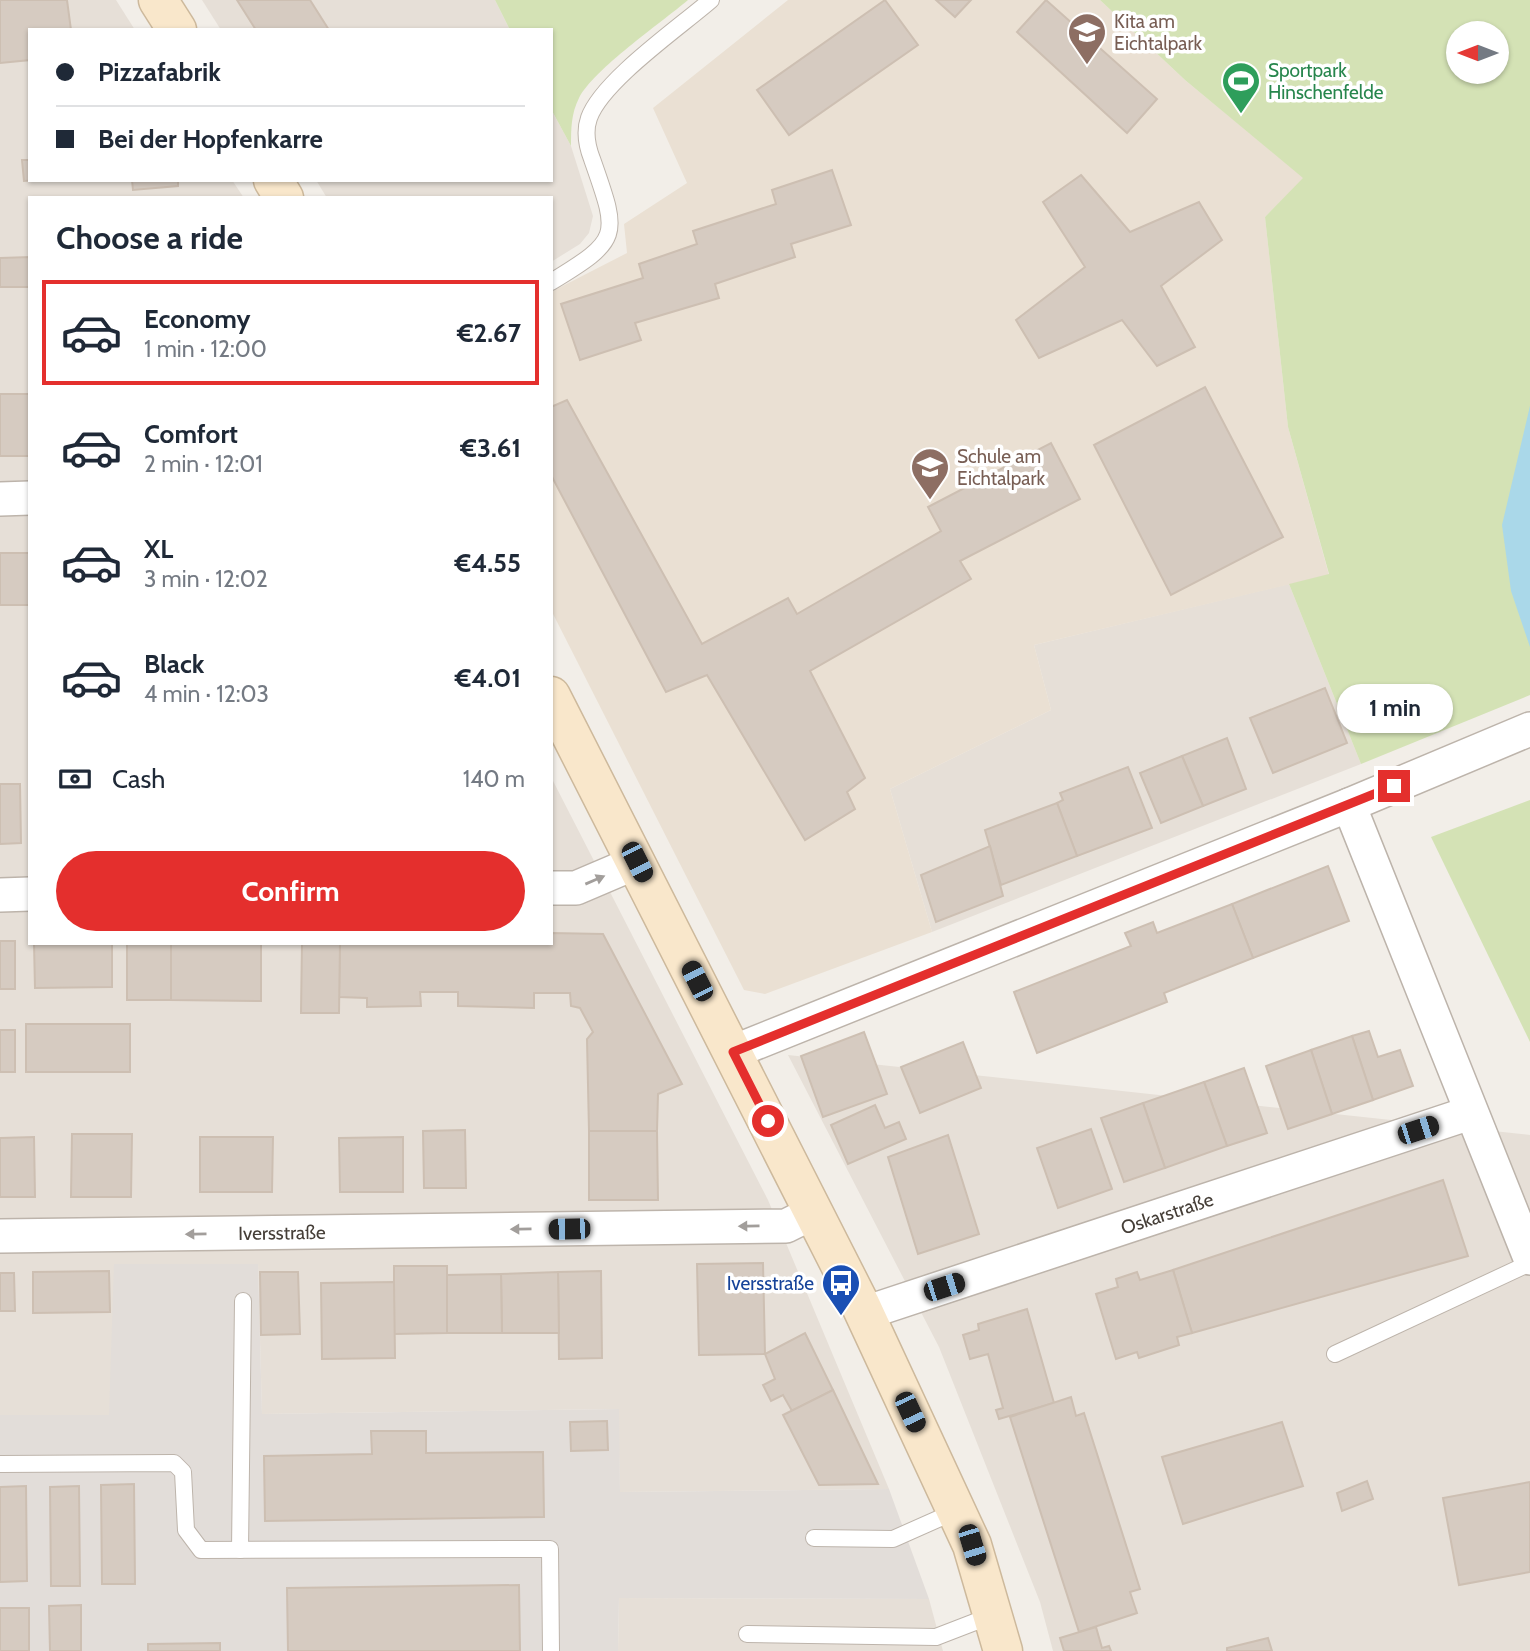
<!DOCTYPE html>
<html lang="en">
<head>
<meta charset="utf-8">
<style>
  :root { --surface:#fff; --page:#f2f2f3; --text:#1f2937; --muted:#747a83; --line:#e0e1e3; --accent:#e42f2d }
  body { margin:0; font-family:Cabin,sans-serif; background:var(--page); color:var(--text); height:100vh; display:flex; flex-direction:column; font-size:26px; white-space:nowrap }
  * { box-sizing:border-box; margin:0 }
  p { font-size:23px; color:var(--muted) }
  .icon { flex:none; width:38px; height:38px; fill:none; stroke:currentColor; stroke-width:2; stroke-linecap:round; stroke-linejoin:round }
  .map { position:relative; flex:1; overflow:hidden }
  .details { position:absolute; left:28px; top:196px; width:525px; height:749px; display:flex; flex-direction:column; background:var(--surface); border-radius:0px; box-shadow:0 2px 5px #0004 }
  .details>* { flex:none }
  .hud { position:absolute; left:28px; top:28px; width:525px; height:154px; border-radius:0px; box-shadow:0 2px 5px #0004; display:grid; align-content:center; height:154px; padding:0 28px; background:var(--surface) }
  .needle { width:46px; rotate:270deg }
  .controls { position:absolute; left:1446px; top:21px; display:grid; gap:14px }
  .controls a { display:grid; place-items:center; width:63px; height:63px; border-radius:50%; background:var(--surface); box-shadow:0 2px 5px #0004; font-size:35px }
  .end { position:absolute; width:32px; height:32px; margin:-16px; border:9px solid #e42f2d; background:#fff; box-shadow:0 0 0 4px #fff }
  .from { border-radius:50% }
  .bubble { position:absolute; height:49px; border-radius:24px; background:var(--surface); box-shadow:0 2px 5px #0004; font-size:23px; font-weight:800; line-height:49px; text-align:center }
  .car { position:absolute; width:21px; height:42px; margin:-21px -10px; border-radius:9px; box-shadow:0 0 5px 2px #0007; background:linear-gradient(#222 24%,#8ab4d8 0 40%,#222 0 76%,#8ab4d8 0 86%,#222 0) }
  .hud b { display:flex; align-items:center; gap:24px; height:66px; font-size:26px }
  .hud b+b { border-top:2px solid var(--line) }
  .hud i { width:18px; height:18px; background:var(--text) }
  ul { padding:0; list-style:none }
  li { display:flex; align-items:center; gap:21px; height:105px; margin:0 14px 10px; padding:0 14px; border:4px solid transparent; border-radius:0px }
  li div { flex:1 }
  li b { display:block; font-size:26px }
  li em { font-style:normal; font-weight:800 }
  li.active { border-color:var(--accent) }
  li>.icon { width:63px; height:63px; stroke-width:1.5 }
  h2 { padding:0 28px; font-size:32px; line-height:84px }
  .pay { display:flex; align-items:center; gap:18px; height:77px; padding:0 28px; font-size:26px }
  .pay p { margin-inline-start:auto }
  .action { display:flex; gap:14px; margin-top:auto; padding:14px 28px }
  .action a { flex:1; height:80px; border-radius:42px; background:var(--accent); color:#fff; font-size:28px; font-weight:800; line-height:80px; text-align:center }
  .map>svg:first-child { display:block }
  .residential { fill:#e6dfd7 }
  .industrial { fill:#e2ddd9 }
  .education { fill:#eae0d3 }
  .green { fill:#d4e2b5; fill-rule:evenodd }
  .water { fill:#aad8e9 }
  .building { fill:#d6cbc1; stroke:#cdbfb2; stroke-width:2 }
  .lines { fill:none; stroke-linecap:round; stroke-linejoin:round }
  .lane-casing { stroke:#bdb4ab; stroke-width:18 }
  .street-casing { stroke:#bdb4ab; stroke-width:36 }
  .secondary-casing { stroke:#cdb99c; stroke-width:41 }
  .lane { stroke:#fff; stroke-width:16 }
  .street { stroke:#fff; stroke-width:33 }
  .secondary { stroke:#f9e7cb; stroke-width:38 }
  .oneway { fill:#a29e9b }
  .route { stroke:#e42f2d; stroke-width:9 }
  .labels { text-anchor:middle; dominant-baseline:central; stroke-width:7; stroke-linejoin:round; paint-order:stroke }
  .education-label { font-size:19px; fill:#785e54; stroke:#fff; text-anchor:start }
  .leisure-label { font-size:19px; fill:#27864d; stroke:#fff; text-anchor:start }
  .street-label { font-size:19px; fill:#453e37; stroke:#fff }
  .transit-label { font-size:19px; fill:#164399; stroke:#fff; text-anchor:end }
</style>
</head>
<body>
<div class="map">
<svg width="1530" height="1651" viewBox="0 0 1530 1651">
  <rect width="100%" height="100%" fill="#f2eee8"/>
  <g class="residential">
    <polygon points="0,0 116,0 135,30 30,30 30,180 232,180 244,198 30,198 30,943 551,943 551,777 768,1200 889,1489 620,1492 618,1409 262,1414 258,1264 109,1415 0,1415"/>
    <polygon points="202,0 495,0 510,30 221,30"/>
    <polygon points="551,109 571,146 593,216 589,233 580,244 551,262 551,198 327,198 316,180 551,180"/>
    <polygon points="1289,584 1361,764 932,932 890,789 1051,710 1034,645"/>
    <polygon points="788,1055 1530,1135 1530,1651 1053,1651 1040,1602 939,1347"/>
    <polygon points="619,1598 929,1599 943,1651 618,1651"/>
  </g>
  <polygon class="industrial" points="114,1264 258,1264 262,1414 619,1409 620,1492 889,1489 929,1599 619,1598 618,1651 0,1651 0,1415 109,1415"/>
  <polygon class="education" points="788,0 1100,0 1185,80 1304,178 1265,217 1288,427 1329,575 1034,645 1051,710 890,789 932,932 765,994 744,990 551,610 551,292 627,253 624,224 687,183 653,108"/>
  <g class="green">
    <path d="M495,0h193c-27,23 -94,69 -109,98 -8,16 -8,31 -8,48l-20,-37v-79h-41z"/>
    <path d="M1100,0h430v695l-169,69 -72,-180 40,-10 -41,-147 -23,-210 38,-39 -118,-98zM1458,33h38v39h-38z"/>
    <polygon points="1530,800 1530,1042 1431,837"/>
  </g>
  <polygon class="water" points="1530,406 1530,647 1511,591 1502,525"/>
  <g class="building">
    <polygon points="0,0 67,0 71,30 30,30 30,60 0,63"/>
    <polygon points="237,0 310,0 329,30 256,30"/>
    <polygon points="885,0 918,45 789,135 757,90"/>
    <polygon points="936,0 971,0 955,17"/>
    <polygon points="1046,0 1157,99 1127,133 1017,32"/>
    <polygon points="22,160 30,160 30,180 38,180 24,181"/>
    <polygon points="832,170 851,225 791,244 795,257 715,284 719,298 635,323 641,340 580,360 561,304 643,278 639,264 697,244 693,231 776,204 772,190"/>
    <polygon points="1081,175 1130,232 1199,202 1222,240 1161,286 1195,347 1157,366 1122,320 1039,358 1016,320 1085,267 1043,202"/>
    <polygon points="132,180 178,180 178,186 133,190"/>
    <polygon points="30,257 30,287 0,287 0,258"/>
    <polygon points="1205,387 1283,537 1171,595 1094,445"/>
    <rect x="0" y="394" width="30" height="62"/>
    <polygon points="567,400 702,644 788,598 797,614 941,531 928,507 1051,443 1080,499 960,561 971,579 810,671 865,778 847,792 855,809 805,840 707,675 666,692 551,475 551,407"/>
    <rect x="0" y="553" width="30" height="52"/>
    <polygon points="1325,688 1347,743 1273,773 1250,718"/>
    <polygon points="1227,738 1246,789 1203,806 1182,756"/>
    <polygon points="1182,756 1203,806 1161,823 1140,773"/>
    <polygon points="1128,767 1152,828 1077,856 1057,803 1063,800 1060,793"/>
    <polygon points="0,784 20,784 21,843 0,844"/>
    <polygon points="1057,803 1077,856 1001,885 985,830"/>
    <polygon points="990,846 1003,896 936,922 921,875"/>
    <polygon points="1328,866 1349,921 1253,958 1232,904"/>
    <polygon points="1232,904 1253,958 1164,993 1167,1002 1037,1053 1014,992 1131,946 1125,933 1153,922 1157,933"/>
    <polygon points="551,933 603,934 682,1084 658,1094 657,1131 589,1131 587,1039 593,1032 580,1008 571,1006 570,993 534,993 534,1008 458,1006 458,992 420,992 421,1006 367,1007 367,998 339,997 340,943 551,943"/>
    <rect x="0" y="941" width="15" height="48"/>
    <polygon points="34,943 112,943 112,987 35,988"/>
    <rect x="127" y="943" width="44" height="57"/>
    <polygon points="171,943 261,943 261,1001 171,1000"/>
    <polygon points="302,943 340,943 339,1013 301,1013"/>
    <rect x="26" y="1024" width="104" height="48"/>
    <rect x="0" y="1030" width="15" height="42"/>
    <polygon points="1369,1031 1378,1057 1400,1050 1413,1086 1373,1100 1352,1036"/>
    <polygon points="864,1032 887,1094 823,1117 801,1056"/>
    <polygon points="1352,1036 1373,1100 1332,1114 1311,1050"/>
    <polygon points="963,1042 981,1088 920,1113 901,1067"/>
    <polygon points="1311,1050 1332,1114 1288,1129 1266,1066"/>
    <polygon points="1244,1068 1267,1133 1227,1146 1204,1082"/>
    <polygon points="1204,1082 1227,1146 1165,1168 1143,1103"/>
    <polygon points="1143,1103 1165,1168 1124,1182 1101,1118"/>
    <polygon points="875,1105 885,1128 899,1122 906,1139 848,1164 831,1125"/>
    <polygon points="1091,1129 1112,1189 1058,1208 1037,1148"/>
    <polygon points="465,1130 466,1188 424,1188 423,1131"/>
    <polygon points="589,1131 657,1131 658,1200 589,1200"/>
    <polygon points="72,1134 132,1134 131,1197 71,1197"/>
    <polygon points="948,1135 979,1234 918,1254 888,1157"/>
    <polygon points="34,1137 35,1197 0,1197 0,1138"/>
    <polygon points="200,1137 273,1137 272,1192 200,1192"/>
    <polygon points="403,1137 403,1192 340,1192 339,1138"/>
    <polygon points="1443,1180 1468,1256 1192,1333 1173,1270"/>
    <polygon points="763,1263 765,1354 699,1355 697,1264"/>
    <polygon points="394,1266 447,1266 447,1333 394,1334"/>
    <polygon points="1173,1270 1192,1333 1177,1337 1179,1345 1139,1358 1137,1352 1116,1359 1096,1294 1118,1287 1116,1279 1137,1272 1140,1280"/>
    <polygon points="109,1271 110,1312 33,1313 33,1272"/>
    <polygon points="601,1271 602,1358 559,1359 558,1272"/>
    <polygon points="260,1272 298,1272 300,1334 261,1335"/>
    <polygon points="558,1272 559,1333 502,1333 501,1274"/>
    <polygon points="0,1273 14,1273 15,1311 0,1311"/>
    <polygon points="501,1274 502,1333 447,1333 447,1275"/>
    <polygon points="394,1282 395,1358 322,1359 321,1283"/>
    <polygon points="1027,1309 1054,1403 999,1419 996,1410 1003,1408 988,1354 970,1359 963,1335 979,1330 978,1324"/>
    <polygon points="805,1333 833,1390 792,1411 783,1395 771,1401 763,1385 775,1379 765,1354"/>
    <polygon points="833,1390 878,1484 819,1485 783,1415"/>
    <polygon points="1071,1397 1076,1416 1084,1413 1140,1589 1130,1592 1137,1613 1079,1632 1010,1417"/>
    <polygon points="607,1421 608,1450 571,1451 570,1422"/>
    <polygon points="1282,1422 1303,1486 1183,1524 1162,1457"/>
    <polygon points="371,1431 426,1431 426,1453 543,1452 544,1517 265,1521 264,1456 372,1454"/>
    <polygon points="1367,1481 1373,1499 1342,1511 1337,1493"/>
    <polygon points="1530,1482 1530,1572 1459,1585 1443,1498"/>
    <polygon points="134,1484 135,1584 102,1584 101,1485"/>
    <polygon points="26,1486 27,1581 0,1582 0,1487"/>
    <polygon points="79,1486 80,1586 51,1586 50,1487"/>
    <polygon points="519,1585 520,1651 288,1651 287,1588"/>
    <polygon points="81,1605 81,1651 50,1651 49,1606"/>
    <rect x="0" y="1608" width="29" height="43"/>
    <polygon points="1096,1627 1102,1648 1109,1646 1111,1651 1064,1651 1060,1638"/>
    <polygon points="1268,1638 1272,1651 1227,1651 1227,1648"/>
    <polygon points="220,1643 220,1651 148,1651 148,1644"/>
  </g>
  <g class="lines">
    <defs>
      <g id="lane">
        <path d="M551,282c71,-43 68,-46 41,-123 -5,-13 -8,-27 -3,-41 13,-37 91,-91 122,-118"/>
        <polyline points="1335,1354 1530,1263"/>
        <polyline points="0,1464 174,1463 183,1472 186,1530 201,1550 550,1549 551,1651"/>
        <polyline points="814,1538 893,1539 956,1511"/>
        <polyline points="240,1550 243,1301"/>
        <polyline points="747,1634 936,1637 993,1615"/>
      </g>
      <g id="street">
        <polyline points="0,499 30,498"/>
        <polyline points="1349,805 1530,1258"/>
        <polyline points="551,888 576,888 637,862"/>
        <polyline points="0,895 30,894"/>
        <polyline points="733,1052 1349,805 1530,729"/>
        <path id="s1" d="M0,1236l786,-10 28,-14"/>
        <path id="s2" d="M865,1313l605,-200"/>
      </g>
      <g id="secondary">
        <polyline points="158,0 177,30"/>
        <polyline points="273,180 284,198"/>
        <polyline points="551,696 860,1304 972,1545 1003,1651"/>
      </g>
    </defs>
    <use href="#lane" class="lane-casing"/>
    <use href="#street" class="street-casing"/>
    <use href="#secondary" class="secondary-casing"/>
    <use href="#lane" class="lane"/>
    <use href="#street" class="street"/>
    <use href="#secondary" class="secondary"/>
  </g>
  <defs><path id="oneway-solid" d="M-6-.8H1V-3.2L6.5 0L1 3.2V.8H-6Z" transform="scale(1.75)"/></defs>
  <g class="oneway">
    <use href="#oneway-solid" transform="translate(595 880) rotate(-23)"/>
    <use href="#oneway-solid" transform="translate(749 1226) rotate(179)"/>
    <use href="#oneway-solid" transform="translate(521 1229) rotate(179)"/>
    <use href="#oneway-solid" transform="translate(196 1234) rotate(179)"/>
  </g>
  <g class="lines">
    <polyline class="route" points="768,1121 733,1052 1394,786"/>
  </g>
  <defs>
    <symbol id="school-pin" viewBox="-11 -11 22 30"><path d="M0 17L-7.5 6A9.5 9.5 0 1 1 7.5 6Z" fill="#8d6e63" stroke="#fff"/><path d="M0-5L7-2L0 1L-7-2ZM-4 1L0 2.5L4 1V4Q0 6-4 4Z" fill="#fff"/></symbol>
    <symbol id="stadium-pin" viewBox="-11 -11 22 30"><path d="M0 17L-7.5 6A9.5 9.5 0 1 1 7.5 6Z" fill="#2e9e5b" stroke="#fff"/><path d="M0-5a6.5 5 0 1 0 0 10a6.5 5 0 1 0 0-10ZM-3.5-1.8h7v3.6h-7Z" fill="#fff"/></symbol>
    <symbol id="bus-pin" viewBox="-11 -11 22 30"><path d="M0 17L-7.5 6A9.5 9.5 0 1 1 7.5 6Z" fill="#1a4fb4" stroke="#fff"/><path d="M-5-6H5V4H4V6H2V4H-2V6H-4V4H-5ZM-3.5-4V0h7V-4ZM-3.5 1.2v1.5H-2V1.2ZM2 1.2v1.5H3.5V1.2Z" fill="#fff"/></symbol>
  </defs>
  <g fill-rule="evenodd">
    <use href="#school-pin" x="1065" y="10" width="44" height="60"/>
    <use href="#stadium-pin" x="1219" y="59" width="44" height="60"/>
    <use href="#school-pin" x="908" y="445" width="44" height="60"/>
    <use href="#bus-pin" x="819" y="1261" width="44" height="60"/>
  </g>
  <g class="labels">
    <g class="education-label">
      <text x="1114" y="21">Kita am<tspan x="1114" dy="22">Eichtalpark</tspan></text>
      <text x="957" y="456">Schule am<tspan x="957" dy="22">Eichtalpark</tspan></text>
    </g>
    <g class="leisure-label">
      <text x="1268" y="70">Sportpark<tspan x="1268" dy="22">Hinschenfelde</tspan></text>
    </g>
    <g class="street-label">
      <text stroke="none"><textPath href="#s2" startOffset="318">Oskarstraße</textPath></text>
      <text stroke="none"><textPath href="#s1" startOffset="282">Iversstraße</textPath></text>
    </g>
    <g class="transit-label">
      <text x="814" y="1283">Iversstraße</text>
    </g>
  </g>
</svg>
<div class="controls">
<a><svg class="needle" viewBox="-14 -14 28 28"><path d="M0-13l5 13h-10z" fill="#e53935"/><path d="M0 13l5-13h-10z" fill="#747a83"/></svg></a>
</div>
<i class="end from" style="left:768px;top:1121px"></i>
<i class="end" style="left:1394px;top:786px"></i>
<div class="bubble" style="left:1337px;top:684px;width:116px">1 min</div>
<i class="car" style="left:637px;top:862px;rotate:153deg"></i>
<i class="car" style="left:697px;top:981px;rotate:333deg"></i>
<i class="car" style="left:1418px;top:1130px;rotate:72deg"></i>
<i class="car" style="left:569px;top:1229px;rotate:269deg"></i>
<i class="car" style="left:944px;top:1287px;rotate:72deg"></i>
<i class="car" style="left:910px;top:1412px;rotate:155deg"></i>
<i class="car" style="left:972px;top:1545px;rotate:163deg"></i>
<div class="hud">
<b><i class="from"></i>Pizzafabrik</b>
<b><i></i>Bei der Hopfenkarre</b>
</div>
<section class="details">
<h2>Choose a ride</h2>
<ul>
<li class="active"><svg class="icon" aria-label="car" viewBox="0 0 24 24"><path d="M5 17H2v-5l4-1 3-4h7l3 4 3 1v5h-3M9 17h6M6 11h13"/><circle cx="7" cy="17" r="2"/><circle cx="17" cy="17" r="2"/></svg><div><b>Economy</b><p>1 min · 12:00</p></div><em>€2.67</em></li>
<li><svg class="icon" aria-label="car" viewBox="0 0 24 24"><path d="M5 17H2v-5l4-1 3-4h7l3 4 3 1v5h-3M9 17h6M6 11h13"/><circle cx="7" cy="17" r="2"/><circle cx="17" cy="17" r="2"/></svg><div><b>Comfort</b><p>2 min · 12:01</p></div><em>€3.61</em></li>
<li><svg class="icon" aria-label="car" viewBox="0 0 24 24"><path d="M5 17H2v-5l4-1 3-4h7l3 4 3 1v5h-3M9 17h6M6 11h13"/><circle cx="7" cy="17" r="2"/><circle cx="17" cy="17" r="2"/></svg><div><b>XL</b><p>3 min · 12:02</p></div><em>€4.55</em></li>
<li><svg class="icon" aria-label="car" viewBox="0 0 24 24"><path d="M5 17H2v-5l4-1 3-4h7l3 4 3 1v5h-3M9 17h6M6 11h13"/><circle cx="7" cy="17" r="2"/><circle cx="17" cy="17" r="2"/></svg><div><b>Black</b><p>4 min · 12:03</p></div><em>€4.01</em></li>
</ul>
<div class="pay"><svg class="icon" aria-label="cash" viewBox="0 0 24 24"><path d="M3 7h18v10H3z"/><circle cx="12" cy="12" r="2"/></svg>Cash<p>140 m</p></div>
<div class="action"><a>Confirm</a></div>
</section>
</div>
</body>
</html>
